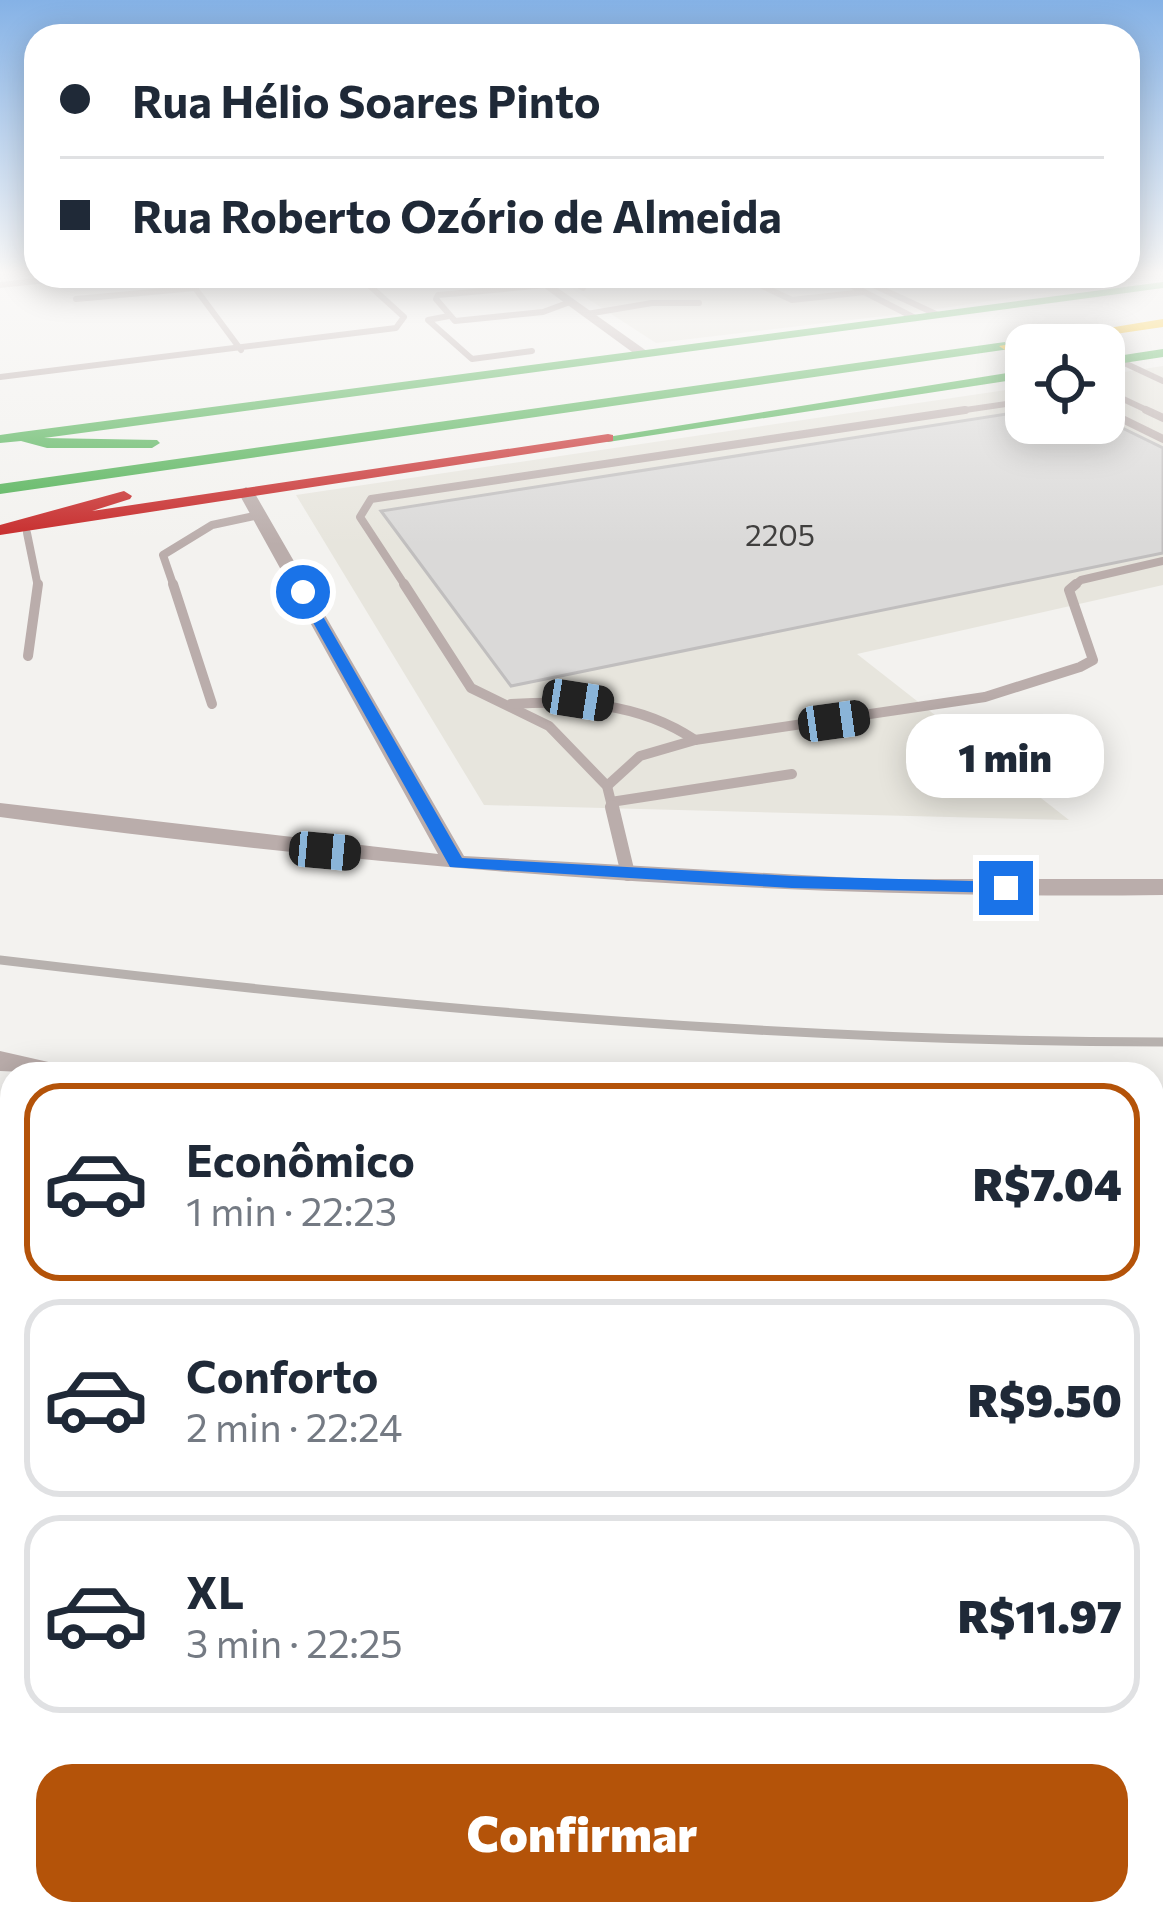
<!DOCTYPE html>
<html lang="pt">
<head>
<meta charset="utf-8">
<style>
  :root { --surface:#fff; --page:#f6f6f7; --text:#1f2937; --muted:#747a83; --line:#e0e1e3; --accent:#b45309 }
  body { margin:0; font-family:Commissioner,sans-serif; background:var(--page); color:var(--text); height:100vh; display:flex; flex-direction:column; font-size:45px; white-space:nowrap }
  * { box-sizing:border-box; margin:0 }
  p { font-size:39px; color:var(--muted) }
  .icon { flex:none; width:66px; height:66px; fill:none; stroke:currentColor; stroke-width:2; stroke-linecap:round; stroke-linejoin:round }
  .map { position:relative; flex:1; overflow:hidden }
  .sheet { position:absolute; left:0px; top:1062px; width:1164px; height:864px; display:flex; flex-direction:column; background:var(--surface); border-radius:36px 36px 0 0; box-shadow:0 6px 30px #0003 }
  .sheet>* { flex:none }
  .top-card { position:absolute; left:24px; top:24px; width:1116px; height:264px; border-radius:36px; box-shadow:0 6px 30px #0003; display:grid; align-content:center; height:264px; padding:0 36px; background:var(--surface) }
  .buttons { position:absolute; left:1005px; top:324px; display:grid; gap:24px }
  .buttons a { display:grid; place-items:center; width:120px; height:120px; border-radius:24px; background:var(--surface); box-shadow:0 6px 30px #0003; font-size:60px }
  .end { position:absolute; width:54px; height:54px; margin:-27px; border:15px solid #1a73e8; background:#fff; box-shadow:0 0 0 6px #fff }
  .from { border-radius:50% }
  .bubble { position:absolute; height:84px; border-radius:36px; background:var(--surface); box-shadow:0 6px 30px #0003; font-size:39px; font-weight:800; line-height:84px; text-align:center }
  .car { position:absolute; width:36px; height:72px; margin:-36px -18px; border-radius:15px; box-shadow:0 0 9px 3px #0007; background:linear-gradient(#222 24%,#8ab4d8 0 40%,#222 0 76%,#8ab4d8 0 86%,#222 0) }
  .top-card b { display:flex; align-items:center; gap:42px; height:114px; font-size:45px }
  .top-card b+b { border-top:3px solid var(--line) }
  .top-card i { width:30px; height:30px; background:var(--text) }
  ul { padding:21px 0 0; list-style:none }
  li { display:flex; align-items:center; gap:36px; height:198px; margin:0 24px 18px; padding:0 12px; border:6px solid var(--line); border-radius:36px }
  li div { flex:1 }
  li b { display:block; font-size:45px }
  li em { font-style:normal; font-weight:800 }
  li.selected { border-color:var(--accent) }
  li>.icon { width:108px; height:108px; stroke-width:1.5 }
  .button { display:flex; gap:24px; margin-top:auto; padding:24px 36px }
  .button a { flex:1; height:138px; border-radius:36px; background:var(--accent); color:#fff; font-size:48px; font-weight:800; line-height:138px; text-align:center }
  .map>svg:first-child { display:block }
  .built { fill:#e7e5dd }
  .building { fill:#dad9d8; stroke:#c0bebe; stroke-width:3 }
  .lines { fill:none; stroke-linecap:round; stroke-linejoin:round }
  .lane-far3 { stroke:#baadab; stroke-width:6 }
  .lane-far2 { stroke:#baadab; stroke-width:8 }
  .lane-far1 { stroke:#baadab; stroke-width:10 }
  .lane { stroke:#baadab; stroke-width:14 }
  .street { fill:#baadab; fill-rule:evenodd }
  .fast { fill:#4caf50; fill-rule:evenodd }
  .slow { fill:#ffc107; fill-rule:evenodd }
  .jam { fill:#c62828; fill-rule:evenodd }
  .rail { stroke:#b7b1ae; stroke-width:9 }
  .route { fill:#1a73e8 }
  .labels { text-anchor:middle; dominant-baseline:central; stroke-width:9; stroke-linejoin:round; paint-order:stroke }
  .far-number-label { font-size:30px; fill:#403f3e }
</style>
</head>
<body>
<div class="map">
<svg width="1163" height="1926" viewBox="0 0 1163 1926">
  <rect width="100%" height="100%" fill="#f3f2ef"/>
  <g class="built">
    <polygon points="1163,275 910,313 656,343 568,286 655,276 694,276 716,289 698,276"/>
    <polygon points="1163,366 1163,585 857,654 1069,820 484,805 296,495 1026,387 1026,423 1104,423 1104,375"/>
  </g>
  <polygon class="building" points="1026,411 1026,423 1112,423 1163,448 1163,553 511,686 381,511"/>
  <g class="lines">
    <g class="lane-far3">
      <polyline points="565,276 583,288"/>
      <polyline points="741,276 792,300 864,292"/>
      <polyline points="833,276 915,318"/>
      <polyline points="854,276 938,315"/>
      <polyline points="0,285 84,276"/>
      <polyline points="547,285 438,295 436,299 455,321 543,312 570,302"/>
      <polyline points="76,299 195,288 241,350"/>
      <polyline points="587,314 652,303 699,303"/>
      <polyline points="449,316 428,320 472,359 532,351"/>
      <polyline points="1118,360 1163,381"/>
      <polyline points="0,377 396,328 404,317 359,276"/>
      <polyline points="1104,390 1153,413"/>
      <polyline points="1104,410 1110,413"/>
      <polyline points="945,413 1026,401"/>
    </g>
    <g class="lane-far2">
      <polyline points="1104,410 1163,439"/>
      <polyline points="1146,410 1163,418"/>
      <polyline points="27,533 38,587"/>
      <polyline points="174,587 163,555 212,525 259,515"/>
      <polyline points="406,587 360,517 371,499 965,410"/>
      <polyline points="1072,587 1081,580 1163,561"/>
    </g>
    <g class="lane-far1">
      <polyline points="173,584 212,704"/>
      <polyline points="404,584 471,688 549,726 607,786 613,810"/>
      <polyline points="28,656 38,584"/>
      <path d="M511,704c67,-4 127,-2 184,36"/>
      <polyline points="607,786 640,756 695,740 985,697 1080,667 1093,660 1069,590 1076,584"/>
      <polyline points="611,802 792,774"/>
    </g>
    <polyline class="lane" points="612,807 628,874"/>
    <g class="street">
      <polygon points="528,276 541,276 651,354 639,357"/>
      <path d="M246,487l8,5 210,364 408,23h291v16c-391,5 -776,-26 -1163,-78v-14l438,51 -200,-362z"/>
      <polygon points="0,1051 66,1066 71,1074 0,1071"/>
      <rect x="1152" y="1144" width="11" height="24"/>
      <polygon points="12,1414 12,1463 0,1468 0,1418"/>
      <polygon points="12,1822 12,1870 0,1871 0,1823"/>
      <polygon points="477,1914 538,1914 543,1926 482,1926"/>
    </g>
    <g class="fast">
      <polygon points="1163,282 1163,288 44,438 157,440 160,443 152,448 47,448 21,441 0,443 0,435 21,432"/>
      <polygon points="1005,342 1010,349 0,494 0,484"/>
      <polygon points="1163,349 1163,357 1104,366 1104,358"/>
      <polygon points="1026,370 1026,378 608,442 601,438"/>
    </g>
    <polygon class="slow" points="1163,319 1163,327 1005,350 999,346"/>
    <polygon class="jam" points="608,434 613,435 613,441 0,535 0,525 124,491 132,496 130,499 92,511"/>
    <path class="rail" d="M0,960c387,46 773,82 1163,82"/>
  </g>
  <linearGradient id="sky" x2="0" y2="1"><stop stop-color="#85b2e6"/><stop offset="0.5" stop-color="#faf9f8"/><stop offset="1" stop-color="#faf9f8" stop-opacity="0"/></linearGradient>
  <rect width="1163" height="545" fill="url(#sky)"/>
  <polygon class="route" points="303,588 309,592 462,858 792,876 1006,882 1015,888 1006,893 792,888 450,867 296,592"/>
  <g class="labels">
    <g class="far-number-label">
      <text x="780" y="533">2205</text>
    </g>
  </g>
</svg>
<div class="buttons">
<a><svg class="icon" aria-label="locate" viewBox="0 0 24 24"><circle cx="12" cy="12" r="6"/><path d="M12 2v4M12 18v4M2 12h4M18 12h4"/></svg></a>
</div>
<i class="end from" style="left:303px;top:592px"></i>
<i class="end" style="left:1006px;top:888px"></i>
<div class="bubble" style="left:906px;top:714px;width:198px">1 min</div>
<i class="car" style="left:578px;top:700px;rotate:99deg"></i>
<i class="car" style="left:834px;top:721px;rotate:82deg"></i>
<i class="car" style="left:325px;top:851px;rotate:95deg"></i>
<div class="top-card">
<b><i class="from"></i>Rua Hélio Soares Pinto</b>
<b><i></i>Rua Roberto Ozório de Almeida</b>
</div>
<section class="sheet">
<ul>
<li class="selected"><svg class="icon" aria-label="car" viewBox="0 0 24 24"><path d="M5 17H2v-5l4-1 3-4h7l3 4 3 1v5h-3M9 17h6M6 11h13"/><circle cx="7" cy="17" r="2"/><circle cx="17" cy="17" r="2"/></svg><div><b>Econômico</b><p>1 min · 22:23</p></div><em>R$7.04</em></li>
<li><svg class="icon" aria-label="car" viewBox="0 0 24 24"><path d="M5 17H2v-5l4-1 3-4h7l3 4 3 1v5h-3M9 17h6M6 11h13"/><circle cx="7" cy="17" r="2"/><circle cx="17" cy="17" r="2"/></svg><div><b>Conforto</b><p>2 min · 22:24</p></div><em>R$9.50</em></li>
<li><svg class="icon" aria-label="car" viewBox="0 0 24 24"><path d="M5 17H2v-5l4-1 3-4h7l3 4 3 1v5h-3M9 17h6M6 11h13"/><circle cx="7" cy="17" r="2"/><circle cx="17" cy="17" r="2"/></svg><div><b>XL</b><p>3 min · 22:25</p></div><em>R$11.97</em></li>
</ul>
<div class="button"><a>Confirmar</a></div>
</section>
</div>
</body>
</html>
